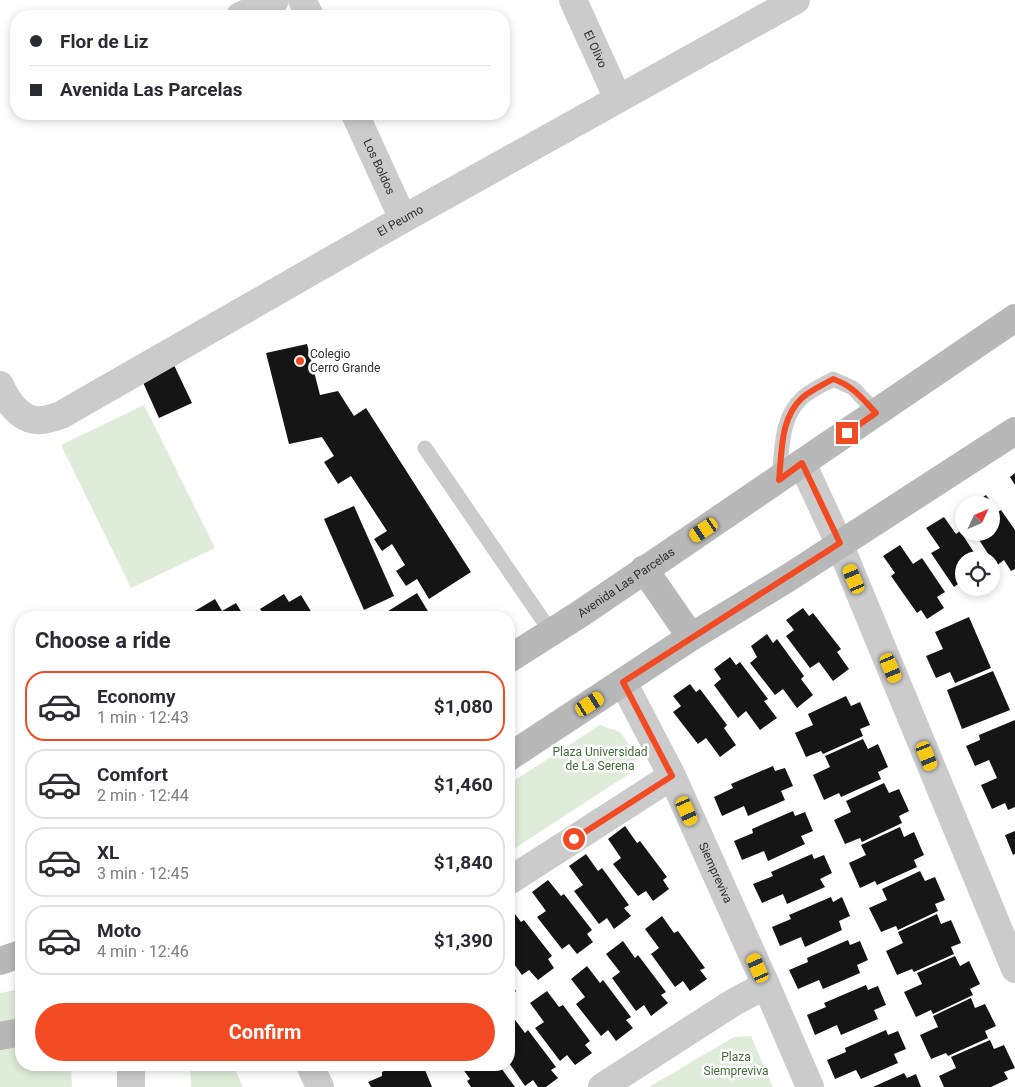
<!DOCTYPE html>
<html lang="en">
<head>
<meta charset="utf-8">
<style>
  :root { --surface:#fff; --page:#f7f7f7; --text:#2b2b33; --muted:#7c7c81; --line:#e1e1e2; --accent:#f24b23 }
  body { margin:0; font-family:Roboto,sans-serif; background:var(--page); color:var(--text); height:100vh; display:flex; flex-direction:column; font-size:19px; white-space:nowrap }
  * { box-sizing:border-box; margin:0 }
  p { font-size:16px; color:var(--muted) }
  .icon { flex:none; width:28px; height:28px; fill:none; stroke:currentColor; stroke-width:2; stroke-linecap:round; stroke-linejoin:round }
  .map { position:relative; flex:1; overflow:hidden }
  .details { position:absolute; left:15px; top:611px; width:500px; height:460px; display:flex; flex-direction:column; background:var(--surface); border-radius:20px; box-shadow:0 2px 8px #0003 }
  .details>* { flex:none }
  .hud { position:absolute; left:10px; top:10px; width:500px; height:110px; border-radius:20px; box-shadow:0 2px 8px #0003; display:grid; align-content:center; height:110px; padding:0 20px; background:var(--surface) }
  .needle { width:32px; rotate:46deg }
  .controls { position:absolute; left:955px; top:496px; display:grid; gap:10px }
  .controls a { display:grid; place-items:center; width:45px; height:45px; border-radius:50%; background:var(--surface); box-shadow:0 2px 8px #0003; font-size:25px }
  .end { position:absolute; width:22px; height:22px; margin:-11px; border:6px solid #f24b23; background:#fff; box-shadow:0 0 0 2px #fff }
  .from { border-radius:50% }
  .car { position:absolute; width:15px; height:30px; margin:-15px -8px; border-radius:6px; box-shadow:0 0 4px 1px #0007; background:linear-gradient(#f5c518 24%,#345 0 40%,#f5c518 0 76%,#345 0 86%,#f5c518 0) }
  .hud b { display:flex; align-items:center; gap:18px; height:48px; font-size:19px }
  .hud b+b { border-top:1px solid var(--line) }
  .hud i { width:12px; height:12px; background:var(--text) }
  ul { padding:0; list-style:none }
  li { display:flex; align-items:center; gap:15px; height:70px; margin:0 10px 8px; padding:0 10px; border:2px solid var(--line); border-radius:20px }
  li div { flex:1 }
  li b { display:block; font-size:19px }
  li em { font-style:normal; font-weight:700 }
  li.on { border-color:var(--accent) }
  li>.icon { width:45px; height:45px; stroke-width:1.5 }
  h2 { padding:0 20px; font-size:22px; line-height:60px }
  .button { display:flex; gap:10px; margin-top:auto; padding:10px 20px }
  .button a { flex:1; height:58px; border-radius:30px; background:var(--accent); color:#fff; font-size:20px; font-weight:700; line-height:58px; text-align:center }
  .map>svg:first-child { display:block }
  .green { fill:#dfecda }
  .building { fill:#151515 }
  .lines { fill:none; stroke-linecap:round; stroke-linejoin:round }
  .lane { stroke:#cbcbcb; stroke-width:15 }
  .street { stroke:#cbcbcb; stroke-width:28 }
  .secondary { stroke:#b8b8b8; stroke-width:28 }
  .route { stroke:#f24b23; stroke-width:6 }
  .poi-dot { fill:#f24b23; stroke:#fff; stroke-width:2 }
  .labels { text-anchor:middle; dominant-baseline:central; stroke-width:5; stroke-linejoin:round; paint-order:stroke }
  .street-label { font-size:12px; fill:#2e2e2e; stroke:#fff }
  .poi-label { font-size:12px; fill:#2e2e2e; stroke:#fff; text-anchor:start }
  .park-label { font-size:12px; fill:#426c38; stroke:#fff }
</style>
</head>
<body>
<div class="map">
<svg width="1015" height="1087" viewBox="0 0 1015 1087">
  <rect width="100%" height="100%" fill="#fff"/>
  <g class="green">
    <polygon points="144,405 215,548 131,588 61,445"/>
    <polygon points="600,725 620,732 637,756 629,774 509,852 509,784"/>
    <polygon points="21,989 21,1065 71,1065 72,1087 0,1087 0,993"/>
    <polygon points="751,1036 773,1087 649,1087 734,1037"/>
    <polygon points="190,1065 233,1065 243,1087 191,1087"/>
  </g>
  <g class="building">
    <polygon points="307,344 320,395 338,391 354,416 366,408 471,572 429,599 417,579 406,586 396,571 405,565 392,544 382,551 374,539 387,531 351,476 338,484 324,462 334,456 322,437 289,444 266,353"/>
    <polygon points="173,363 192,403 159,418 141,378"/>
    <polygon points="1015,473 1015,485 1010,477"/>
    <polygon points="986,495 998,512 1001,510 1015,530 1015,569 1011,571 1004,560 996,566 974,532 991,532 991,505 972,505"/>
    <polygon points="354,506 394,596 364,610 324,519"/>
    <polygon points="944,517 956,534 960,531 979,560 964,560 964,584 962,581 954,587 931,553 940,548 926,528"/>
    <polygon points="900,545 913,564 922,558 945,592 937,597 944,608 927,619 921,610 917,613 891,576 895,573 883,556"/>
    <polygon points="417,593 432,618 377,618"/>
    <polygon points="284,594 289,602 301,595 315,618 262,618 265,616 260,609"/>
    <polygon points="215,599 222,611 236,603 245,618 183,618"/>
    <polygon points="803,608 809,616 813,613 841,649 837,652 849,669 833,681 819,662 810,668 786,636 794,630 786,620"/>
    <polygon points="969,617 991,668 955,683 950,672 936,678 926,656 943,649 935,632"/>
    <polygon points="767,634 773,643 777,639 804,676 801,679 813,695 797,708 783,689 775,695 750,663 757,657 751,646"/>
    <polygon points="730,657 736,665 740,662 768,699 764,701 777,718 760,730 746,711 738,718 714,685 721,679 714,669"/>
    <polygon points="993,671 1010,710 962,729 947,690"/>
    <polygon points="690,684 696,692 700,689 727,725 724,728 736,745 720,757 706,738 698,744 673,712 681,706 673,696"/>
    <polygon points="846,696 851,706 860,702 870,725 860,729 863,736 823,754 821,751 806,757 795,733 813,725 808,714"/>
    <polygon points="1015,720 1015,807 1008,810 1005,803 992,809 981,785 997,778 989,760 975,766 966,746 980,740 979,735"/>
    <polygon points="863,739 868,749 878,744 888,767 878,772 881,779 841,797 839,793 824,800 813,775 830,767 825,756"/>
    <polygon points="773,766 775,771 785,768 793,786 781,791 785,800 748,816 744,806 722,816 714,797 733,788 731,784"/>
    <polygon points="884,783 889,793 899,789 909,811 899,816 902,823 862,842 860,838 845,844 834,820 851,812 846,801"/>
    <polygon points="793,811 795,816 805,812 813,831 801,836 805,844 768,861 764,851 742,860 734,841 753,833 752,829"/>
    <polygon points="625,826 637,843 640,841 667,877 663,880 669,889 653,901 646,891 638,896 613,864 621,858 608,839"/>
    <polygon points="900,827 904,837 914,832 924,855 914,860 917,867 877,885 875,881 860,888 849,863 866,855 861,845"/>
    <polygon points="1015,831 1015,854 1013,855 1005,835"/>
    <polygon points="586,854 598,871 602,868 629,905 624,908 631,916 614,929 607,918 599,924 574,891 583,885 569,866"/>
    <polygon points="812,854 814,859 824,855 832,873 820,879 825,887 787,904 783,894 762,903 753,884 773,876 771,872"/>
    <polygon points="920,871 925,881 935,877 945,900 935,904 938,911 898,930 896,926 881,932 869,908 887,900 882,889"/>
    <polygon points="548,880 561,896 564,894 592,930 587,934 593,942 577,954 569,944 562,949 537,917 546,911 532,892"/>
    <polygon points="831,897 833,902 842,897 850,916 839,921 842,930 805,947 801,937 780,946 772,927 791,919 789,915"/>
    <polygon points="509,906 521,922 524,920 552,956 548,959 554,968 538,980 529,970 522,975 509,957"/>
    <polygon points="937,914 941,924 951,920 961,943 951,947 954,954 914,972 912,969 897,975 886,951 903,943 898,932"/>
    <polygon points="662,916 674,933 678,931 705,968 700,970 707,979 690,991 683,981 675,987 651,954 659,948 645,929"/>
    <polygon points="848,940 850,945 860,941 868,960 857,965 860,973 823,989 819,980 798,989 789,970 808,962 807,958"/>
    <polygon points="623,941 635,958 638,955 666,992 661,995 668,1003 651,1016 644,1005 636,1011 612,978 620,972 606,954"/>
    <polygon points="955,956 960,966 969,961 980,984 970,989 973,995 933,1014 931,1010 916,1017 904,992 922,984 917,973"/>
    <polygon points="587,966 600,983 603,980 631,1017 626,1020 633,1028 616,1041 608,1030 601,1036 576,1004 585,997 571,979"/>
    <polygon points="509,972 514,980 510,983 516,991 509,997"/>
    <polygon points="866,985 868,990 878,986 886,1005 874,1010 878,1019 841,1035 837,1025 815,1035 807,1015 826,1007 824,1003"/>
    <polygon points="547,991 559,1007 563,1005 590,1041 585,1045 592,1053 575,1065 567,1055 560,1061 535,1028 544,1022 530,1003"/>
    <polygon points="971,998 975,1008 985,1004 996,1026 985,1031 988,1038 948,1056 946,1053 931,1059 920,1035 938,1027 933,1016"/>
    <polygon points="512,1016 525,1033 528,1030 556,1067 551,1070 558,1078 546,1087 538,1087 533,1080 525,1086 509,1063 509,1048 510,1047 509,1045 509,1019"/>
    <polygon points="886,1030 888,1035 898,1031 906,1049 894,1054 898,1063 861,1079 856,1070 835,1079 827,1060 846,1052 845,1048"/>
    <polygon points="990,1040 994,1049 1004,1045 1015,1068 1004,1072 1008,1079 991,1087 944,1087 939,1076 956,1068 951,1057"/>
    <polygon points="396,1065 423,1065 432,1087 371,1087 368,1082 382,1076 382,1072"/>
    <polygon points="460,1065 486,1065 488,1069 493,1065 499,1065 515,1087 471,1087 467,1081 470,1079"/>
    <polygon points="904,1073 907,1078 916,1074 921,1087 873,1087"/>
  </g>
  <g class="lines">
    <g class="lane">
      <polyline points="425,448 551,632"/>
      <path d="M779,480c3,-28 1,-62 23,-82 9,-8 21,-13 31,-19l20,9 24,25"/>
    </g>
    <g class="street">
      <polyline points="302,0 310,16"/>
      <path id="s1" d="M573,0l45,99"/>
      <polyline points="240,16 275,0"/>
      <path id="s2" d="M355,114l48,105"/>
      <path id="s3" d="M0,385c7,16 21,37 41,35 6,0 14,-3 20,-5l342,-196 393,-219"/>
      <polyline points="802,463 839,543 1015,969"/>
      <path id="s4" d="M623,682l49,94 94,209"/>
      <polyline points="509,881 672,776"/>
      <polyline points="131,1065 131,1087"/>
      <polyline points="310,1065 320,1087"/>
      <polyline points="602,1087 734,1002 766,985 810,1087"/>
    </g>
    <g class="secondary">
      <polyline points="644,569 691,637"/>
      <path id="s5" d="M509,659l71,-45 435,-296"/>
      <polyline points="509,757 691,637 788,578 1015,431"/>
      <polyline points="0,961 21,954"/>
      <polyline points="0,1036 21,1032"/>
    </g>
  </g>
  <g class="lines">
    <path class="route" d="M574,839l98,-63 -49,-94 217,-139 -38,-80 -23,17c3,-28 1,-62 23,-82 9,-8 21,-13 31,-19 19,6 30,20 43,34l-29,20"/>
  </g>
  <circle class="poi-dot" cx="300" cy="361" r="5"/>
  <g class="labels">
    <g class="street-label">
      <text stroke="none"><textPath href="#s1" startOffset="54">El Olivo</textPath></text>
      <text stroke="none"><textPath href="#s2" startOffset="58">Los Boldos</textPath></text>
      <text stroke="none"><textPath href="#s3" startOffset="469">El Peumo</textPath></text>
      <text stroke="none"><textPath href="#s5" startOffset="140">Avenida Las Parcelas</textPath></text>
      <text stroke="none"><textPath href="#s4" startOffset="212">Siempreviva</textPath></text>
    </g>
    <g class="poi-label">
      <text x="310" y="354">Colegio<tspan x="310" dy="14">Cerro Grande</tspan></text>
    </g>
    <g class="park-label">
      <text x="600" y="752">Plaza Universidad<tspan x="600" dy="14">de La Serena</tspan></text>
      <text x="736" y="1057">Plaza<tspan x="736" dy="14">Siempreviva</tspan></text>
    </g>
  </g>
</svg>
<div class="controls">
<a><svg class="needle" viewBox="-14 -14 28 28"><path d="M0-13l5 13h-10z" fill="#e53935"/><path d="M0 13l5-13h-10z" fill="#7c7c81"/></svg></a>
<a><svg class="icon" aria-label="locate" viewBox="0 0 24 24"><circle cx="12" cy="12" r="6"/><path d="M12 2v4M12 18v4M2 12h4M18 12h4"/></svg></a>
</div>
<i class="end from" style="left:574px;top:839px"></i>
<i class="end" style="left:847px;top:433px"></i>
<i class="car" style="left:704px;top:530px;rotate:236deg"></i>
<i class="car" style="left:854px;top:579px;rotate:337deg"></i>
<i class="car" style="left:891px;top:668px;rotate:157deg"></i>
<i class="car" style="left:590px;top:704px;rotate:57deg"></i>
<i class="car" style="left:927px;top:756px;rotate:158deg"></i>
<i class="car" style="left:687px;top:811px;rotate:156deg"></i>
<i class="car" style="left:758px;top:968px;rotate:336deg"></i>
<div class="hud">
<b><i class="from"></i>Flor de Liz</b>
<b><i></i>Avenida Las Parcelas</b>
</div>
<section class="details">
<h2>Choose a ride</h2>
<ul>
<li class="on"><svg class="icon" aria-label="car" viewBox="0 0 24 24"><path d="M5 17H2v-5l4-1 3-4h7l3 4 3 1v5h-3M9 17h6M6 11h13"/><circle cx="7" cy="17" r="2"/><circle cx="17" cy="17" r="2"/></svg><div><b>Economy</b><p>1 min · 12:43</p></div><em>$1,080</em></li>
<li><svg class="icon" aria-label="car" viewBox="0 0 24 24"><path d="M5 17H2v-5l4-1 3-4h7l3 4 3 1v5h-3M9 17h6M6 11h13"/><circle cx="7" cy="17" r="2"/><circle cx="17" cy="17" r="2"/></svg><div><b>Comfort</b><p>2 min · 12:44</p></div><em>$1,460</em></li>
<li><svg class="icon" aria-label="car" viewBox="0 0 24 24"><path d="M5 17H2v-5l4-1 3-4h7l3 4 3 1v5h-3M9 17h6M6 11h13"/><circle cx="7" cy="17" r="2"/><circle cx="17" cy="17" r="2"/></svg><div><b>XL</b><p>3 min · 12:45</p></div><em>$1,840</em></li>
<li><svg class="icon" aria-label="car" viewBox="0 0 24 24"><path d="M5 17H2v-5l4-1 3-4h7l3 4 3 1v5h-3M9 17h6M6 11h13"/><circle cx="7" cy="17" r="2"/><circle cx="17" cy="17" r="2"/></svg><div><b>Moto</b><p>4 min · 12:46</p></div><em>$1,390</em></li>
</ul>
<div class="button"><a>Confirm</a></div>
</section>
</div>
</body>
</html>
